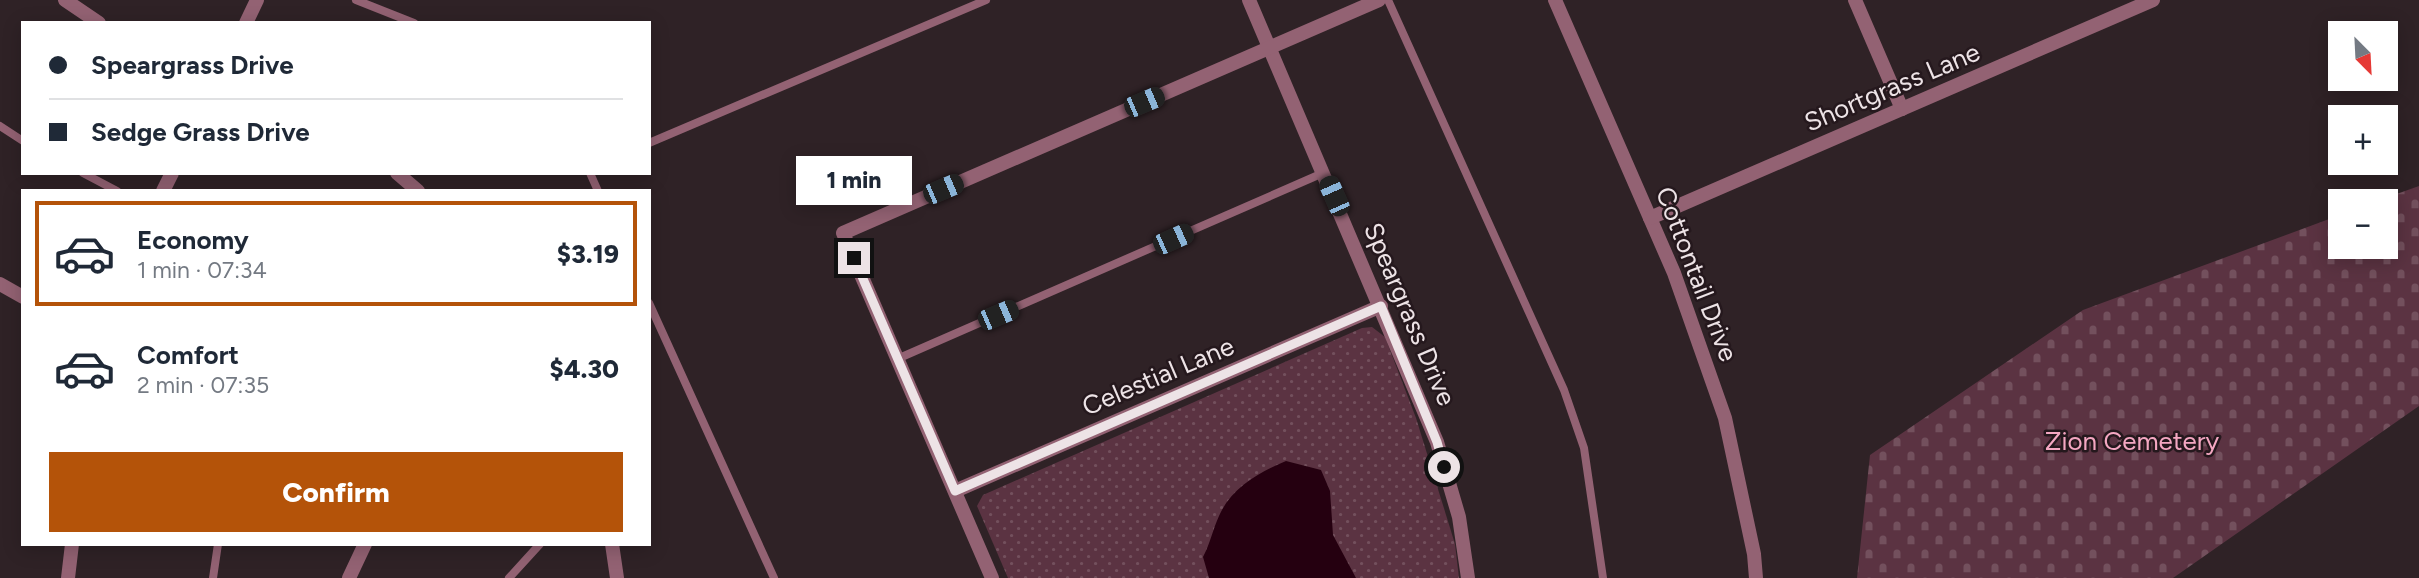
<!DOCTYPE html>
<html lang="en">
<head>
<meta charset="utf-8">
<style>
  :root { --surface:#fff; --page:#f6f6f7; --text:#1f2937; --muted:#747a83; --line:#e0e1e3; --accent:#b45309 }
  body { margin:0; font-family:Figtree,sans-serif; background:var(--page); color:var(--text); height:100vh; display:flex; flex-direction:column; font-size:26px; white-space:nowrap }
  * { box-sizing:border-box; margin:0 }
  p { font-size:23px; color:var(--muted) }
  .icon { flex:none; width:38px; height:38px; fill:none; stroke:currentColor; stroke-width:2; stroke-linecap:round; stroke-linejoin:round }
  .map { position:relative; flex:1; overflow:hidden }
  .details { position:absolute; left:21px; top:189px; width:630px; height:357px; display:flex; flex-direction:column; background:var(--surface); border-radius:0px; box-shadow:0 4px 18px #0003 }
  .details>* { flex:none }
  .hud { position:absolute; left:21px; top:21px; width:630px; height:154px; border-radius:0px; box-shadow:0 4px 18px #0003; display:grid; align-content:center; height:154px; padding:0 28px; background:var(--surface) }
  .needle { width:46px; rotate:156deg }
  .buttons { position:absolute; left:2328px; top:21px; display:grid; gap:14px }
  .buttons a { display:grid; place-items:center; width:70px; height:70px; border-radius:0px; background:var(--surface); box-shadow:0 4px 18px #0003; font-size:35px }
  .end { position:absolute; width:32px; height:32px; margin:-16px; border:9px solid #ede3e6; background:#111; box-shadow:0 0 0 4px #111 }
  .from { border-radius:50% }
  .bubble { position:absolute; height:49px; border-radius:0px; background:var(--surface); box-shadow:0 4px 18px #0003; font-size:23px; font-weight:800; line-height:49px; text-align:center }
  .car { position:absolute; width:21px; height:42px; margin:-21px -10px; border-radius:9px; box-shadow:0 0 5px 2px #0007; background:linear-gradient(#222 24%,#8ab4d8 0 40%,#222 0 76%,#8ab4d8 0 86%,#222 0) }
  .hud b { display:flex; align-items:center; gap:24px; height:66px; font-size:26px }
  .hud b+b { border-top:2px solid var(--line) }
  .hud i { width:18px; height:18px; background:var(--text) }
  ul { padding:12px 0 0; list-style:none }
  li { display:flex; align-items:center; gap:21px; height:105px; margin:0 14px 10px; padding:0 14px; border:4px solid transparent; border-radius:0px }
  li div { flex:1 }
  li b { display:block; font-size:26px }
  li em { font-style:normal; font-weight:800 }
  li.current { border-color:var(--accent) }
  li>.icon { width:63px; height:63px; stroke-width:1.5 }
  .primary-button { display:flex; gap:14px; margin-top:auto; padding:14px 28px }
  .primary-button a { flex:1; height:80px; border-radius:0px; background:var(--accent); color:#fff; font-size:28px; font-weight:800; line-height:80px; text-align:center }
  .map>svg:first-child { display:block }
  .grass { fill:url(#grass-dots) }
  .cemetery { fill:url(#cemetery-stones) }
  .water { fill:#250010 }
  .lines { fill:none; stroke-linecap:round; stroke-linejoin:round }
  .service { stroke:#936273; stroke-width:8 }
  .minor { stroke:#936273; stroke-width:14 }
  .route { stroke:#ede3e6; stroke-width:9 }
  .labels { text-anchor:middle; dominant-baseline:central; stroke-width:5; stroke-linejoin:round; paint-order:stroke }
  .street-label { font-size:26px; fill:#ede3e6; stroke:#25181d }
  .park-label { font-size:26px; fill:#f4a7c2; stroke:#25181d }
</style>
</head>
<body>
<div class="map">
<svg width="2419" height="578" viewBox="0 0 2419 578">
  <defs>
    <pattern id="grass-dots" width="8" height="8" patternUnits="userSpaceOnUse" patternTransform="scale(1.75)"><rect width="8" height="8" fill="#5b3342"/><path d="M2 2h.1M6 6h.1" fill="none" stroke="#73505d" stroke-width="1.8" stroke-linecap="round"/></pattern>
    <pattern id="cemetery-stones" width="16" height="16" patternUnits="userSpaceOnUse" patternTransform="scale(1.75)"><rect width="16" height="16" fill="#5b3342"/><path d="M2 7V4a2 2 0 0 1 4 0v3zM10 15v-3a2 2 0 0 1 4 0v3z" fill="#73505d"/></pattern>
  </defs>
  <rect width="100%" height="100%" fill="#2f2226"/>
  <polygon class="grass" points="1372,327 1385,337 1416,418 1455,544 1459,578 1008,578 977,506 983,495 1362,328"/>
  <polygon class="cemetery" points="2419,186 2419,406 2173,578 1857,578 1870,455 2083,310 2340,215 2340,247 2385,247 2385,201 2377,201"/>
  <path class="water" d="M1286,461l35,9 9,21 3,44 23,43h-147l-6,-21c7,-13 10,-28 16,-41 12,-28 41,-44 67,-55z"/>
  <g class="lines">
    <g class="service">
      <polyline points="356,0 414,23"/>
      <polyline points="1388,0 1564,390 1584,448 1603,578"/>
      <polyline points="0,126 23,141"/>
      <polyline points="649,143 986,0"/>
      <polyline points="83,173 117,191"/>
      <polyline points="590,173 598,191"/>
      <polyline points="649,303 774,578"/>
      <polyline points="897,359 1323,173"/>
      <polyline points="213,578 218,544"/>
      <polyline points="509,578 540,544"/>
    </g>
    <g class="minor">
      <polyline points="65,0 99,23"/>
      <polyline points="1249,0 1437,442 1459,517 1468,578"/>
      <polyline points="1555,0 1674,273 1725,418 1754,554 1756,578"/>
      <polyline points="1855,0 1902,109"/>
      <polyline points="246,23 257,0"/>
      <polyline points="397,173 418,191"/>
      <polyline points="163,191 172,173"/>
      <polyline points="1650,218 2153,0"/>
      <polyline points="0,284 23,297"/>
      <polyline points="955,491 1381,306"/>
      <polyline points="612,544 617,578"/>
      <polyline points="68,578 72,544"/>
      <polyline points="349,578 365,544"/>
      <polyline points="992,578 843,233 1379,0"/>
    </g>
  </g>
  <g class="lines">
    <polyline class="route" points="854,258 955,491 1381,306 1437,442 1444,467"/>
  </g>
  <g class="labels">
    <g class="street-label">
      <text transform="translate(1892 87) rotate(-23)">Shortgrass Lane</text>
      <text transform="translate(1697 274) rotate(69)">Cottontail Drive</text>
      <text transform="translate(1410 314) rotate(67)">Speargrass Drive</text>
      <text transform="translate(1158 376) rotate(-23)">Celestial Lane</text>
    </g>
    <g class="park-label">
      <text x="2132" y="441">Zion Cemetery</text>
    </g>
  </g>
</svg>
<div class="buttons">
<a><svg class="needle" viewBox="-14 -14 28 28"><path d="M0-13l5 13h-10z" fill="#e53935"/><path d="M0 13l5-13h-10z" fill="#747a83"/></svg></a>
<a>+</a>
<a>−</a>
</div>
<i class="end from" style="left:1444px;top:467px"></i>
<i class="end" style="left:854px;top:258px"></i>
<div class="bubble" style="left:796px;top:156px;width:116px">1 min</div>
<i class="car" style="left:1144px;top:102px;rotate:67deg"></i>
<i class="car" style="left:943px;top:189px;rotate:67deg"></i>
<i class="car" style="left:1334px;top:196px;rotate:336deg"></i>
<i class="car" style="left:1173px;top:239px;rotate:66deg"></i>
<i class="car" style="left:998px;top:315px;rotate:67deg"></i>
<div class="hud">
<b><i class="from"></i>Speargrass Drive</b>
<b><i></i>Sedge Grass Drive</b>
</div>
<section class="details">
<ul>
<li class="current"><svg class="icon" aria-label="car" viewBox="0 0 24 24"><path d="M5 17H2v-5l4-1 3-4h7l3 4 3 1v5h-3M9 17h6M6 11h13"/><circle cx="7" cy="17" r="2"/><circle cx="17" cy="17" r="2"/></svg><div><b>Economy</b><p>1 min · 07:34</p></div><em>$3.19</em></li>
<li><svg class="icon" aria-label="car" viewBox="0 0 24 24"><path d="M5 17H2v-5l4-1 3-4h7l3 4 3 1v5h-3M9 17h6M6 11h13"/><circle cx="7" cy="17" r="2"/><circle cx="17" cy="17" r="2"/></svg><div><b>Comfort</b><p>2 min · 07:35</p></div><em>$4.30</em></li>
</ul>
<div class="primary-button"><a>Confirm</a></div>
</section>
</div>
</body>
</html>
